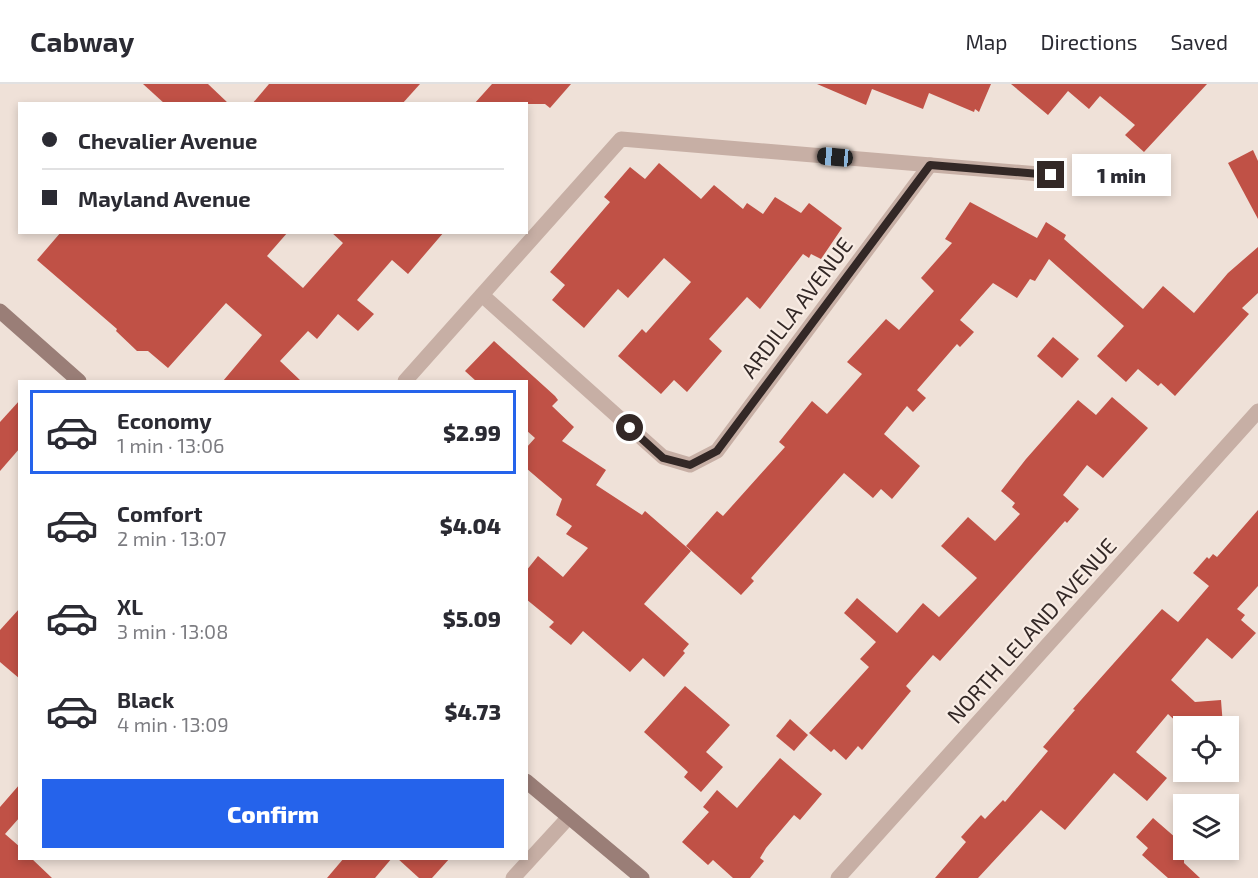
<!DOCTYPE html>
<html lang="en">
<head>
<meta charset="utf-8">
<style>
  :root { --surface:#fff; --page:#f2f2f3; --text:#2b2b33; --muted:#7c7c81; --line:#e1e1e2; --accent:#2563eb }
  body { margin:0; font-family:"Exo 2",sans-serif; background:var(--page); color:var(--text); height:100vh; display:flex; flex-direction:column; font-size:22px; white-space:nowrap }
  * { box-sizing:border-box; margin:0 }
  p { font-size:20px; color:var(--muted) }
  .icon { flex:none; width:33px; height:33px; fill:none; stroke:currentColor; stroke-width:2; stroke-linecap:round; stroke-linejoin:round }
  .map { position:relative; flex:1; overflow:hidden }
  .drawer { position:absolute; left:18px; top:296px; width:510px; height:480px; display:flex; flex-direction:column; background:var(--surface); border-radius:0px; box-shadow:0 3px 9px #0003 }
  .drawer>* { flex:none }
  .banner { position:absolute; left:18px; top:18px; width:510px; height:132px; border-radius:0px; box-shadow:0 3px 9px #0003; display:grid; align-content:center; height:132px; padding:0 24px; background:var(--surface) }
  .controls { position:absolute; left:1173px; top:632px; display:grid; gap:12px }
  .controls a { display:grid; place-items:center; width:66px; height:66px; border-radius:0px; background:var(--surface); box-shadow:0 3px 9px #0003; font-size:30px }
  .end { position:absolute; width:27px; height:27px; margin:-14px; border:8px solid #332826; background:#fff; box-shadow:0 0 0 3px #fff }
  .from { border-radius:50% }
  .bubble { position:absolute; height:42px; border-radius:0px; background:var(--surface); box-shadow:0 3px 9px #0003; font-size:20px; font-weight:800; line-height:42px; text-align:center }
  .car { position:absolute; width:18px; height:36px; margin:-18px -9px; border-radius:8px; box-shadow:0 0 4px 2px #0007; background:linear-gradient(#222 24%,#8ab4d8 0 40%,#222 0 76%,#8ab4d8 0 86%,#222 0) }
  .banner b { display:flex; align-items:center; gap:21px; height:57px; font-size:22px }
  .banner b+b { border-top:2px solid var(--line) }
  .banner i { width:15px; height:15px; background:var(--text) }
  ul { padding:10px 0 0; list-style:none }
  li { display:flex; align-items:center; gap:18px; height:84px; margin:0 12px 9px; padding:0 12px; border:3px solid transparent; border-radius:0px }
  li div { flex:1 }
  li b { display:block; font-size:22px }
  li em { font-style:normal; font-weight:800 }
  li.active { border-color:var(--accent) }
  li>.icon { width:54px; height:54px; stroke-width:1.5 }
  .action { display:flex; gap:12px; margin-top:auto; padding:12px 24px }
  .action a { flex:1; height:69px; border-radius:0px; background:var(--accent); color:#fff; font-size:24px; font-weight:800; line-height:69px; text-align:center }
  header { display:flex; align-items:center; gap:36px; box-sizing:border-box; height:84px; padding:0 30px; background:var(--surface); border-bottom:2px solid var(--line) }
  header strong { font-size:28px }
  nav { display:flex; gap:33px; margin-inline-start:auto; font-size:21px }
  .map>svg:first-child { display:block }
  .building { fill:#c05146 }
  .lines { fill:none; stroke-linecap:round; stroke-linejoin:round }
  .street { stroke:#c7afa5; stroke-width:15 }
  .secondary { stroke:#9a7e77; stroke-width:15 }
  .route { stroke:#332826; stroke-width:8 }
  .labels { text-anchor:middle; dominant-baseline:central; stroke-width:4.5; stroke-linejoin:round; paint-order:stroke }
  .street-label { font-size:22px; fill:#332826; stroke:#f8ece4 }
</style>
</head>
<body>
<header>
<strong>Cabway</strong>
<nav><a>Map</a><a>Directions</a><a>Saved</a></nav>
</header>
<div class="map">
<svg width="1258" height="794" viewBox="0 0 1258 794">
  <rect width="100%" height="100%" fill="#efe1d8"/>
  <g class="building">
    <polygon points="143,0 208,0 229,20 165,20"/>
    <polygon points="269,0 420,0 402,20 252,20"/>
    <polygon points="492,0 571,0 550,24 545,20 474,20"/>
    <polygon points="817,0 991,0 979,28 975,25 974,28 929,9 923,25 872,5 866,21"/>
    <polygon points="1011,0 1207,0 1144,68 1125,51 1135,41 1100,12 1089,25 1068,7 1048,31"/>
    <polygon points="1253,66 1258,77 1258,135 1228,79"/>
    <polygon points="659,79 701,115 714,101 743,125 747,119 763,130 775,113 801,129 809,119 842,144 821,175 811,170 809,174 803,170 760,225 747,213 709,255 722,267 687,308 674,296 661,310 618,272 642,245 646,249 691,198 664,174 628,214 618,205 584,244 552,216 565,201 550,188 610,118 604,113 630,83 645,95"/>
    <polygon points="970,118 1037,154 1046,138 1066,151 1064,155 1143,225 1163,202 1194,229 1228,189 1258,163 1258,209 1242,224 1249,230 1175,312 1161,299 1158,302 1138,285 1126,298 1097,272 1124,242 1049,175 1035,197 1030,195 1017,214 993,199 960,236 974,248 960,263 957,260 917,306 926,314 913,328 907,322 884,350 920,382 892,415 881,405 873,414 844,389 751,494 754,497 741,511 686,462 717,427 723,432 785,363 779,358 812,317 827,330 862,290 847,278 886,235 899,246 934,207 921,194 952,159 945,155"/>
    <polygon points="61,148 288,148 267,172 303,204 343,159 331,148 444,148 408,190 392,176 357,216 374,230 358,247 338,230 317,255 308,247 280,277 301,297 223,297 262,251 226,219 168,284 148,267 137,267 116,247 117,245 37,176"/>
    <polygon points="1053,253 1079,275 1062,294 1037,272"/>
    <polygon points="494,257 555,312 558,316 552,322 574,343 562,357 606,386 596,401 642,431 645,427 691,467 644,520 689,560 683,567 685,569 664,593 643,574 630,588 583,547 571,561 549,543 554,538 526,515 526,487 538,472 563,493 588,464 566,450 572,442 556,431 562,415 526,384 526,364 535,354 526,346 526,297 476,297 465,287"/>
    <polygon points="1112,313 1148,344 1103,394 1087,381 1063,411 1079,425 1067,439 1065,437 940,577 933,571 906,602 911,607 862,666 858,662 846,676 834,665 831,668 809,649 869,583 860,575 876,558 844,529 857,514 897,549 923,519 939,533 977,494 941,462 968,433 995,457 1020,430 1012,423 1015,419 1001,407 1026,375 1078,316 1096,331"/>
    <polygon points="20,316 20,364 0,387 0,338"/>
    <polygon points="1258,426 1258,502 1237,525 1245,531 1241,536 1256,549 1232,575 1207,554 1171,596 1195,618 1221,616 1223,642 1181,642 1168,630 1136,668 1167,694 1147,717 1114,689 1065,746 1041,726 978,794 935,794 966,758 961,753 981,731 985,735 1003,716 1005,718 1048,667 1043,663 1075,626 1073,625 1162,525 1178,538 1209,502 1193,489 1207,473 1209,475 1213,470 1217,473"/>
    <polygon points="20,524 20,595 0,578 0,546"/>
    <polygon points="685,602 730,641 706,668 723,683 701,708 684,693 688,688 644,648"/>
    <polygon points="790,635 808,651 794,667 776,652"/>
    <polygon points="780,674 822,710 800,736 794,731 766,764 760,774 764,777 750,794 733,794 713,776 708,781 682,758 709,728 703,723 717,706 737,724"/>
    <polygon points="20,700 20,733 5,750 20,763 20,774 31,774 52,794 0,794 0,723"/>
    <polygon points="1153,734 1184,761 1184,779 1200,794 1168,794 1142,771 1148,764 1136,753"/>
    <polygon points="344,774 392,774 375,794 327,794"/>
    <polygon points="397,774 450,774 432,794 419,794"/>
  </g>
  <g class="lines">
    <g class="street">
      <polyline points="482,211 663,373 690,381 717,367 930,81"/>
      <polyline points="405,297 621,55 1051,91"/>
      <polyline points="513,794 568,734"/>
      <polyline points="838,794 1258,327"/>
    </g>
    <g class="secondary">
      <polyline points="0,227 79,297"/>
      <polyline points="526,697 642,794"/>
    </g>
  </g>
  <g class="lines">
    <polyline class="route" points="630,344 663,374 690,381 717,367 930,81 1051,91"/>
  </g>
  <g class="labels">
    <g class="street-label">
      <text transform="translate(796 223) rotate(-53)">ARDILLA AVENUE</text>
      <text transform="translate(1031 546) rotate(-48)">NORTH LELAND AVENUE</text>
    </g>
  </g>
</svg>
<div class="controls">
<a><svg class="icon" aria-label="locate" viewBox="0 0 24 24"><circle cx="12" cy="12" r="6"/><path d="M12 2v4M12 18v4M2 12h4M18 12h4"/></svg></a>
<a><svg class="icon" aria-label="layers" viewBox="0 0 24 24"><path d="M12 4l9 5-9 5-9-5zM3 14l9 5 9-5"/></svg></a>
</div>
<i class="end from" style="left:630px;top:344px"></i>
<i class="end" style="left:1051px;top:91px"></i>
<div class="bubble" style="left:1072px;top:70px;width:99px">1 min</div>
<i class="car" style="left:835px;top:73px;rotate:275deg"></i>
<div class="banner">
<b><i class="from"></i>Chevalier Avenue</b>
<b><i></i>Mayland Avenue</b>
</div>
<section class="drawer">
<ul>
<li class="active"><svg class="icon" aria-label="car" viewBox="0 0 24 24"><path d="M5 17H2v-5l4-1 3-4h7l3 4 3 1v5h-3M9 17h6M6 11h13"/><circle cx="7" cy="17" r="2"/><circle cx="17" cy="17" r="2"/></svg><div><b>Economy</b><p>1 min · 13:06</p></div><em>$2.99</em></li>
<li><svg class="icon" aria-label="car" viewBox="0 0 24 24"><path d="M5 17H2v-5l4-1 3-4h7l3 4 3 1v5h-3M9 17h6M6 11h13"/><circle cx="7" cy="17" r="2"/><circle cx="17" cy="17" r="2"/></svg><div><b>Comfort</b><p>2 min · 13:07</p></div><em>$4.04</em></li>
<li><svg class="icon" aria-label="car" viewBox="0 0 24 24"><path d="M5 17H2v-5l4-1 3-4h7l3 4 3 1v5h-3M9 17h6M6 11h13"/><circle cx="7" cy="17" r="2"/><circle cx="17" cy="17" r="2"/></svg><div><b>XL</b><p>3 min · 13:08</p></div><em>$5.09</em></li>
<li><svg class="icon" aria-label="car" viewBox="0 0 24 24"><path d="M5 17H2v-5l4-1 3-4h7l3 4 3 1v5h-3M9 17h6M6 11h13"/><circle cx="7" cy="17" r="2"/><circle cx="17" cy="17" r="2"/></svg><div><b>Black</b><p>4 min · 13:09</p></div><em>$4.73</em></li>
</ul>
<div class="action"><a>Confirm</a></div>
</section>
</div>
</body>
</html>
